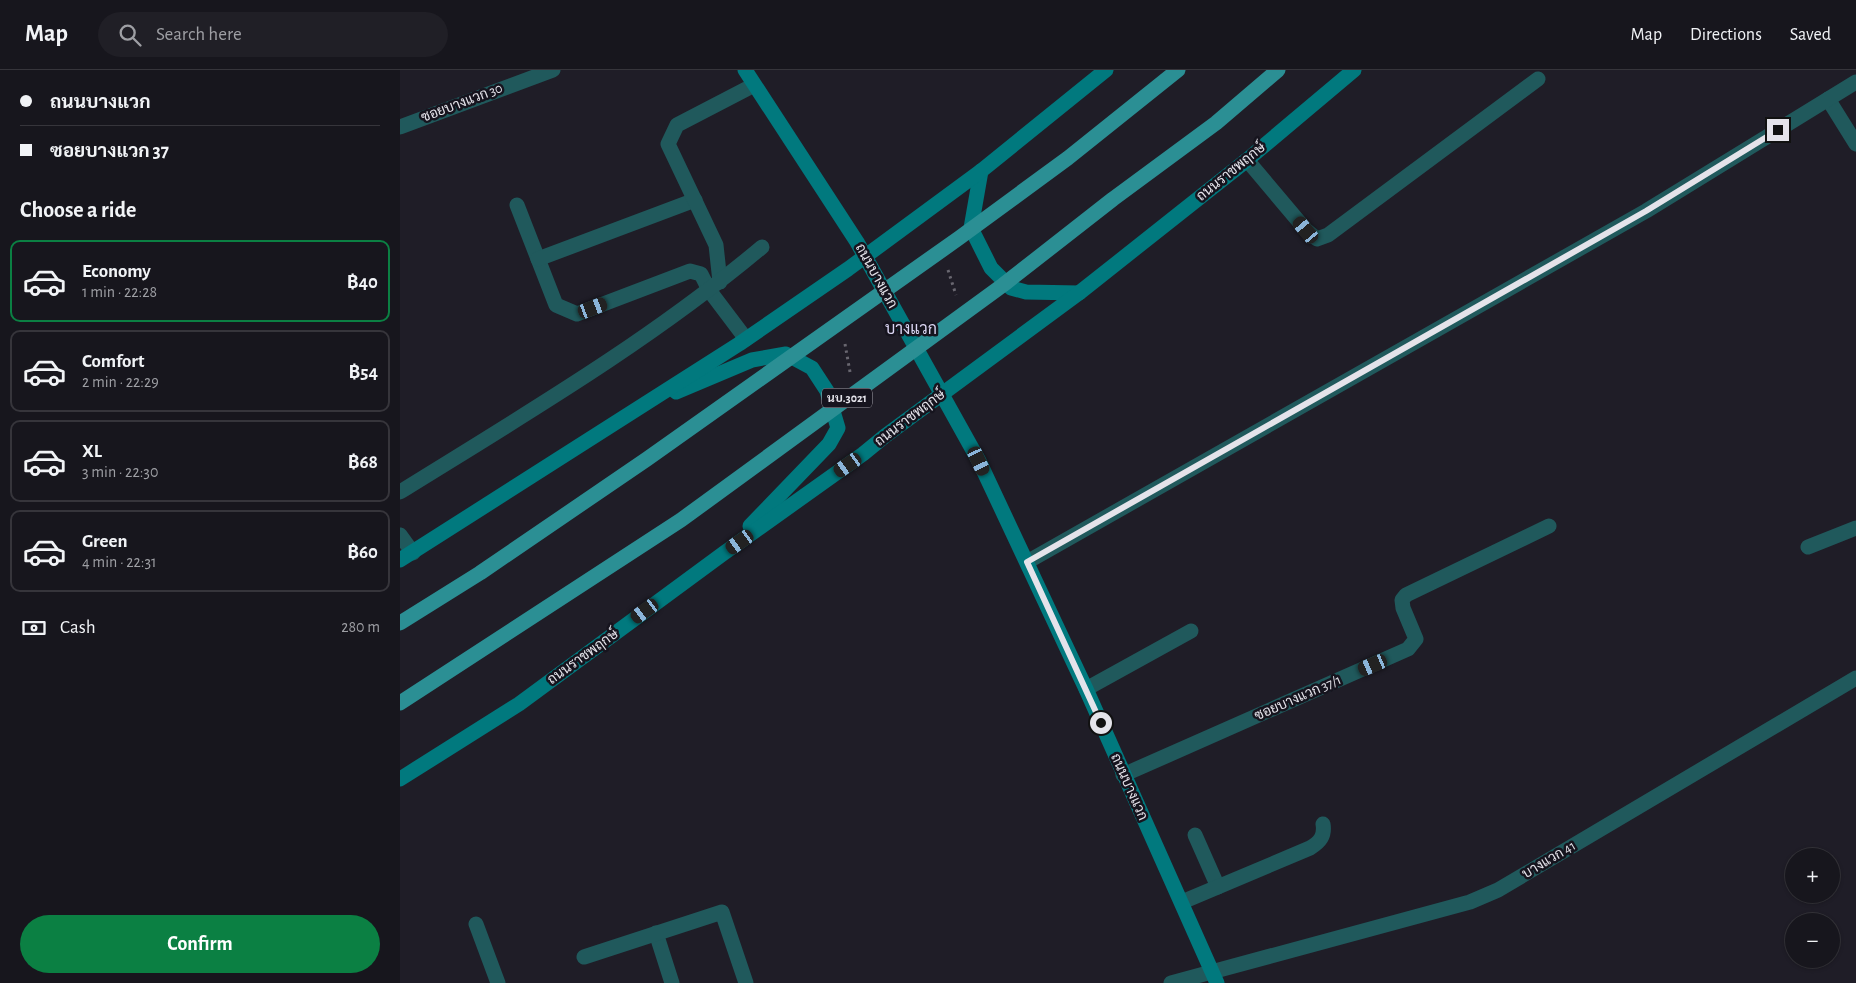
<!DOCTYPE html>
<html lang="en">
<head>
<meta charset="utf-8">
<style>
  :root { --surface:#17161d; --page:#201f26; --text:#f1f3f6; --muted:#9e9fa4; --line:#36353b; --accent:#0b8043 }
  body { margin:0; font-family:"Alegreya Sans",Sarabun,sans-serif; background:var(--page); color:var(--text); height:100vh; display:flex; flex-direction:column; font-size:19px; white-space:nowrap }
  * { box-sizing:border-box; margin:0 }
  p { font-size:16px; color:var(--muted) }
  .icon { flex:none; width:28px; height:28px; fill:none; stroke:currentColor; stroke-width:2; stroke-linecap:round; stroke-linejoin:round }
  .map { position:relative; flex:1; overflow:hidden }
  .panel { display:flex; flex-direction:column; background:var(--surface); width:400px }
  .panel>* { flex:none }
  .hud { display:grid; align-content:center; height:110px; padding:0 20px; background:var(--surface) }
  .controls { position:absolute; left:1385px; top:778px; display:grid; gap:10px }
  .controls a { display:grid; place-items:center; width:55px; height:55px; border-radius:50%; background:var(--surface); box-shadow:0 1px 4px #0004,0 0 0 1px var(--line); font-size:25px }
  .end { position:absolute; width:22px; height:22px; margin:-11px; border:6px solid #e4e3ea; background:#111; box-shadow:0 0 0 2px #111 }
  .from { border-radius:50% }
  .car { position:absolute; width:15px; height:30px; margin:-15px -8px; border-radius:6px; box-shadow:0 0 4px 1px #0007; background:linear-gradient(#222 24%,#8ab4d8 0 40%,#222 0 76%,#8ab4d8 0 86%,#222 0) }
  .hud b { display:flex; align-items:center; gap:18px; height:48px; font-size:19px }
  .hud b+b { border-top:1px solid var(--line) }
  .hud i { width:12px; height:12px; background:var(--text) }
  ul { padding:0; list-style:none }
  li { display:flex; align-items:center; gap:15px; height:82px; margin:0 10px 8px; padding:0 10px; border:2px solid var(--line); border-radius:10px }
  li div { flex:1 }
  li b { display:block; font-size:19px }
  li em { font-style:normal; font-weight:700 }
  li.selected { border-color:var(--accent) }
  li>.icon { width:45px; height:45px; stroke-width:1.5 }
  h2 { padding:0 20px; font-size:22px; line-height:60px }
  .pay { display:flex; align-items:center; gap:12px; height:55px; padding:0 20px; font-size:19px }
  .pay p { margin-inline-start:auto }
  .action { display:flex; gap:10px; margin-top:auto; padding:10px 20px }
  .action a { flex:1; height:58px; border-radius:30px; background:var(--accent); color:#fff; font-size:20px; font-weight:700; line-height:58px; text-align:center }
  header { display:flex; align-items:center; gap:30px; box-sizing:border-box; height:70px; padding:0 25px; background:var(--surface); border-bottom:1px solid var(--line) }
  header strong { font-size:24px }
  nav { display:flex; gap:28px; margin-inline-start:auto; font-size:18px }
  .search { width:350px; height:45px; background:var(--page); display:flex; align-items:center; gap:12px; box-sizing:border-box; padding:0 18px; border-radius:28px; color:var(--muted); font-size:19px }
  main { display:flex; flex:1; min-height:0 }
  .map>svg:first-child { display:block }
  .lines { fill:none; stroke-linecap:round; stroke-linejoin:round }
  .path { stroke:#696770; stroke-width:3; stroke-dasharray:2.5 4; stroke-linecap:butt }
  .service { stroke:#20595c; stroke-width:15 }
  .minor { stroke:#20595c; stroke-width:15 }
  .secondary { stroke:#01797e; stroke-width:15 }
  .primary-bridge { stroke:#2b8f94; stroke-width:15 }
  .route { stroke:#e4e3ea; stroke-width:6 }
  .labels { text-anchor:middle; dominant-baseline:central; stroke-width:5; stroke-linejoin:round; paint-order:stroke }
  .shield { fill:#16141e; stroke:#a6a5ad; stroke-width:1 }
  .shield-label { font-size:12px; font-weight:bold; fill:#e4e3ea }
  .street-label { font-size:14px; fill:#e4e3ea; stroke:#16141e }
  .quarter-label { font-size:16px; fill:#dbd6f3; stroke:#16141e }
</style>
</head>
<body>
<header>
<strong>Map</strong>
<div class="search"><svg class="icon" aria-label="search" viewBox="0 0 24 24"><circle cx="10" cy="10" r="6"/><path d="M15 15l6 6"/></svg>Search here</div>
<nav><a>Map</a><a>Directions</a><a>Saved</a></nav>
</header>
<main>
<section class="panel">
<div class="hud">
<b><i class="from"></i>ถนนบางแวก</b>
<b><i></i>ซอยบางแวก 37</b>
</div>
<h2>Choose a ride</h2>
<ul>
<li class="selected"><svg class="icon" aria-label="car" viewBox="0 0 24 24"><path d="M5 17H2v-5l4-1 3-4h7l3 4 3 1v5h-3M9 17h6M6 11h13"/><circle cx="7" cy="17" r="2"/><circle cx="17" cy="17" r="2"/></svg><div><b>Economy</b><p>1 min · 22:28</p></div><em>฿40</em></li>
<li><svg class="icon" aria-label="car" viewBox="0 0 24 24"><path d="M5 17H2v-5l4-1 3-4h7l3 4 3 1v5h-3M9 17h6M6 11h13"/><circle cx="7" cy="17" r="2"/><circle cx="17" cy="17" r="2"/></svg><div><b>Comfort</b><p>2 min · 22:29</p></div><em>฿54</em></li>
<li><svg class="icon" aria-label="car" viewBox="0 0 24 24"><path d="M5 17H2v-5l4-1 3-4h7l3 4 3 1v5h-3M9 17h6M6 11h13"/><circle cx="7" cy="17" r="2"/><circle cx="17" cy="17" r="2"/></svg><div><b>XL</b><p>3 min · 22:30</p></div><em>฿68</em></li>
<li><svg class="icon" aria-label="car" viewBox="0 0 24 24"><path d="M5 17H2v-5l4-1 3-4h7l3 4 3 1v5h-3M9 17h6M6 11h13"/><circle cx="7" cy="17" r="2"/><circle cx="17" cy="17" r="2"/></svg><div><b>Green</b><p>4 min · 22:31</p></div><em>฿60</em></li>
</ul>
<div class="pay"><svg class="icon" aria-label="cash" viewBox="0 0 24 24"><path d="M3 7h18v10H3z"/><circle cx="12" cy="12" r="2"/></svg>Cash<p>280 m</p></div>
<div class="action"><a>Confirm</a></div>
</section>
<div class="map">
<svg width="1456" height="913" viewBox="0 0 1456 913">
  <rect width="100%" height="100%" fill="#1f1d27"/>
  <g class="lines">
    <g class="path">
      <polyline points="548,200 556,225"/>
      <polyline points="445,274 450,302"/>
    </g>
    <g class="service">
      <polyline points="117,135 156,235 177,244 290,201 301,204 309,220 346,269"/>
      <polyline points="138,189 295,130"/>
      <polyline points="320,212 316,175 268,74 277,55 354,15"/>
      <path d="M0,422c124,-77 250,-151 362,-245"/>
      <polyline points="0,465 13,483"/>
      <polyline points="795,765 818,817"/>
      <path d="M782,832l128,-54c10,-6 15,-12 13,-24"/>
      <polyline points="256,863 272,913"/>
      <polyline points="184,887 322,842 346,913"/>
    </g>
    <g class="minor">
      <polyline points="1428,29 1456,74"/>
      <polyline points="0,57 153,0"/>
      <polyline points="847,90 906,160 917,169 928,165 1138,9"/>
      <polyline points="1408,477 1456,458"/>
      <polyline points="627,492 1246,141 1456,12"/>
      <polyline points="686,619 791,561"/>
      <polyline points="723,705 1008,579 1016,569 1003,538 1002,530 1006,525 1149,456"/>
      <polyline points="76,854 98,913"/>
      <polyline points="771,913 1070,832 1098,820 1456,608"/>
    </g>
    <g class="secondary">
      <polyline points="345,0 457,172 579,391 686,619 817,913"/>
      <polyline points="581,101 571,158 591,198 611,218 626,222 679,223"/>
      <polyline points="276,322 352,290 386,284 412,298 427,321 438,358 429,374 350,456"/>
      <polyline points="0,490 339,274 448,199 581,101 706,0"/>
      <polyline points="0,709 119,634 324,483 463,384 485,366 679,223 847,90 954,0"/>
    </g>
    <g class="primary-bridge">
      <polyline points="0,553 80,503 247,389 559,168 668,88 778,0"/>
      <polyline points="0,633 281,450 603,215 713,129 816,53 878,0"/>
    </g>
  </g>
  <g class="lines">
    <polyline class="route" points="701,653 627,492 1246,141 1378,60"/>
  </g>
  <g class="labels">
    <rect class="shield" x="422" y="318.5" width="50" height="19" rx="4"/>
    <g class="shield-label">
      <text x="447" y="328">นบ.3021</text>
    </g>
    <g class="street-label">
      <text transform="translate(62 33) rotate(-21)">ซอยบางแวก 30</text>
      <text transform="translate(831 102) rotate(-39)">ถนนราชพฤกษ์</text>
      <text transform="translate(476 206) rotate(61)">ถนนบางแวก</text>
      <text transform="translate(510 348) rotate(-37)">ถนนราชพฤกษ์</text>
      <text transform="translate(183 587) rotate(-36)">ถนนราชพฤกษ์</text>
      <text transform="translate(898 628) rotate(-24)">ซอยบางแวก 37/1</text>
      <text transform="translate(729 717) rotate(66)">ถนนบางแวก</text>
      <text transform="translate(1149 790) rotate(-31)">บางแวก 41</text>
    </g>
    <g class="quarter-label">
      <text x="511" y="259">บางแวก</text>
    </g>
  </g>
</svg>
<div class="controls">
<a>+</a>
<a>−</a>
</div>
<i class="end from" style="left:701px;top:653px"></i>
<i class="end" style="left:1378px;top:60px"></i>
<i class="car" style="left:906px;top:160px;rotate:320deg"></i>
<i class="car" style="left:193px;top:238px;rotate:69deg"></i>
<i class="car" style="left:579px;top:391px;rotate:155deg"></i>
<i class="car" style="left:448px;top:395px;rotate:235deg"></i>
<i class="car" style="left:340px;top:472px;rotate:235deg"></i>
<i class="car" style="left:245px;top:541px;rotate:234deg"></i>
<i class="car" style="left:973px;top:595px;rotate:247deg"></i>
</div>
</main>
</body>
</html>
